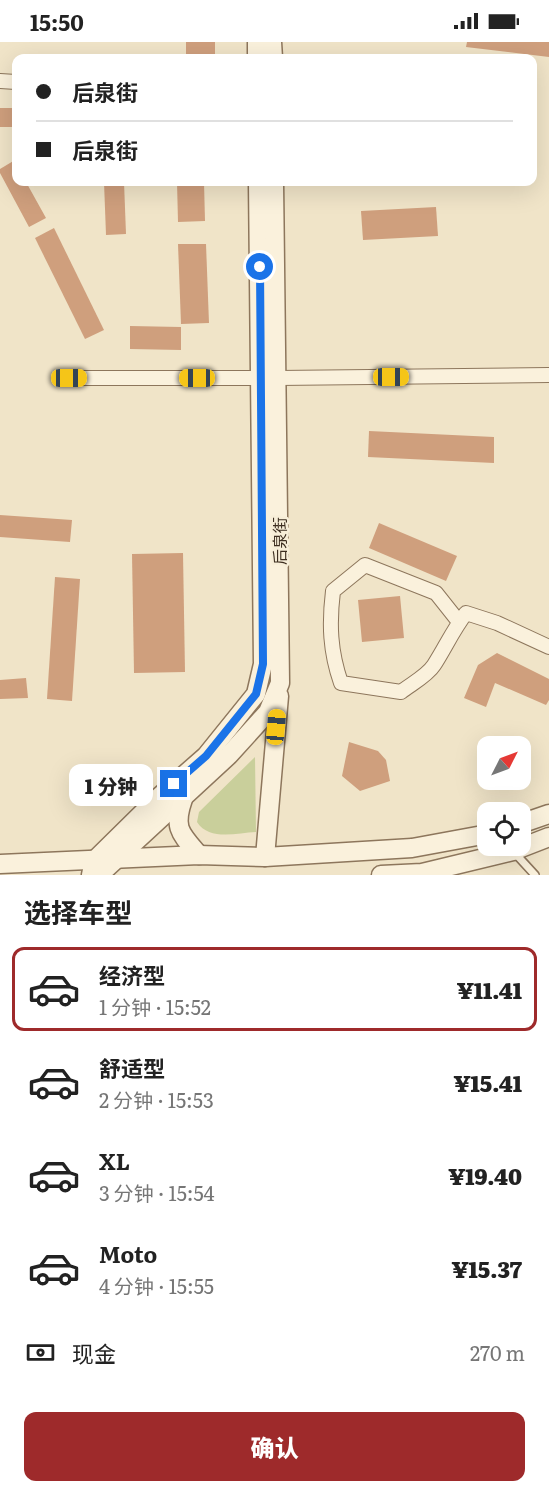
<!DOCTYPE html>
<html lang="zh">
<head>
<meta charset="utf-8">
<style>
  :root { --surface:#fff; --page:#f6f6f6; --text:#222; --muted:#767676; --line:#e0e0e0; --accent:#9e2a2b }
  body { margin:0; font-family:Literata,"Noto Sans SC",serif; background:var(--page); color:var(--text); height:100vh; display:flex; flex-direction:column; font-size:22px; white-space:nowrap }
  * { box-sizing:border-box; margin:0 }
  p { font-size:20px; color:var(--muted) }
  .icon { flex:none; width:33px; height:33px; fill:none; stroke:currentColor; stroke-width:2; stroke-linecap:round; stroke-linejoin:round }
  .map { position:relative; height:833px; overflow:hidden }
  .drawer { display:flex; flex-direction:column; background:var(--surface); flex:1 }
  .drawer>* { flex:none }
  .guide { position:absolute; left:12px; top:12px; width:525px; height:132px; border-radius:12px; box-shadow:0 6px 24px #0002; display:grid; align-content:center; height:132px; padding:0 24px; background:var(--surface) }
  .needle { width:39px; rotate:48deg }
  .controls { position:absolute; left:477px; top:694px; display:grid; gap:12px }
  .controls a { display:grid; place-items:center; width:54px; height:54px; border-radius:12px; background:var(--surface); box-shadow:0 6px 24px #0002; font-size:30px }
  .end { position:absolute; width:27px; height:27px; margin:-14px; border:8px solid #1a73e8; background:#fff; box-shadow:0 0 0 3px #fff }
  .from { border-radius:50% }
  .bubble { position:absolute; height:42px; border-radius:12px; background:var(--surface); box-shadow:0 6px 24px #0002; font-size:20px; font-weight:800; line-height:42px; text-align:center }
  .car { position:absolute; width:18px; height:36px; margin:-18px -9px; border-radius:8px; box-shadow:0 0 4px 2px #0007; background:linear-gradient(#f5c518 24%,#345 0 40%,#f5c518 0 76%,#345 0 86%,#f5c518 0) }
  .guide b { display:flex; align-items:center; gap:21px; height:57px; font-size:22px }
  .guide b+b { border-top:2px solid var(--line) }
  .guide i { width:15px; height:15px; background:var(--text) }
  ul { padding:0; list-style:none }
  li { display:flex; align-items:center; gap:18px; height:84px; margin:0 12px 9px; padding:0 12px; border:3px solid transparent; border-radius:12px }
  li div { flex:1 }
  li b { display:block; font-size:22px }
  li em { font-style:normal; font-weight:800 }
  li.selected { border-color:var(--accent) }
  li>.icon { width:54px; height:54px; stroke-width:1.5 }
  h2 { padding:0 24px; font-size:27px; line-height:72px }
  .pay { display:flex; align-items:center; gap:15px; height:66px; padding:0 24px; font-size:22px }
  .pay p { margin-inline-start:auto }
  .button { display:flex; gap:12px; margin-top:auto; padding:12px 24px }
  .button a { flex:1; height:69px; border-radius:12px; background:var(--accent); color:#fff; font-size:24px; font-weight:800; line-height:69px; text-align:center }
  .status { display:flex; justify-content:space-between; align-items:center; height:42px; padding:0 30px; background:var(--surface); direction:ltr }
  .status svg { height:16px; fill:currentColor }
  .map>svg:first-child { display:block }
  .green { fill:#c9cf9b }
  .building { fill:#cf9f7d }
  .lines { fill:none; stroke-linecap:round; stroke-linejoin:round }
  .service-casing { stroke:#8d765c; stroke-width:10 }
  .minor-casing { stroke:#8d765c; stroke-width:16 }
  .tertiary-casing { stroke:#8d765c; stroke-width:21 }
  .service { stroke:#faf1dc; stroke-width:7 }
  .minor { stroke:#faf1dc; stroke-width:14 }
  .tertiary { stroke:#faf1dc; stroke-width:18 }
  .route { stroke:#1a73e8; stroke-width:8 }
  .labels { text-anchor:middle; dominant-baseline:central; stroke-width:5; stroke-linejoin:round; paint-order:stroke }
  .street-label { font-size:16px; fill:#3d2e20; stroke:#f7eed8 }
</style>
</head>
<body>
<div class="status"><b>15:50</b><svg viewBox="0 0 49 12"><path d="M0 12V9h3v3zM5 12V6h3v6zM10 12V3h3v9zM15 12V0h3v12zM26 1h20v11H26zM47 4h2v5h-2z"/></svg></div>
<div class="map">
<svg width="549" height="833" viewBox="0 0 549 833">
  <rect width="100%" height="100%" fill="#f0e4c8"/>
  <path class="green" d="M255,715l1,75c-20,1 -47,9 -59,-10l2,-10z"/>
  <g class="building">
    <rect x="186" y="0" width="29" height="16"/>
    <polygon points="467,0 549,0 549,15 466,5"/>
    <rect x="0" y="66" width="16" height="19"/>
    <polygon points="15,118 16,140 26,140 46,176 29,185 0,131 0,127"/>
    <polygon points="104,140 124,140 126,192 106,193"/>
    <polygon points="177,140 204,140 205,179 178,180"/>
    <polygon points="436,165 438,194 363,198 361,169"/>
    <polygon points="54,186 104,288 85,297 35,196"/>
    <polygon points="178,202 206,202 209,281 181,282"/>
    <polygon points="130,284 181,285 181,308 130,307"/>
    <polygon points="369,389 494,395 494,421 368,415"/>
    <polygon points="0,473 72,478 70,500 0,495"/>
    <polygon points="379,481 457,514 446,539 369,506"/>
    <polygon points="183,511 185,630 134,631 132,512"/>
    <polygon points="55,535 80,537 72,659 47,657"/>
    <polygon points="400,554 404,596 362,600 358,558"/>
    <polygon points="497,611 549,637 549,658 546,663 495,641 486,665 464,656 478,623"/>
    <polygon points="26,636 28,656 0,657 0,638"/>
    <polygon points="349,700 378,709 386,718 390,739 360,749 342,734"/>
  </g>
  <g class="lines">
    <defs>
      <polyline id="service" points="513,809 535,833"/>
      <g id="minor">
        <polyline points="0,39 16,40"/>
        <polyline points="69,336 278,336 549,333"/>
        <path d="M459,580l-23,-29 -71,-28 -32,26c-4,33 -3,60 8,92l60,9c10,-8 26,-16 33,-27 11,-17 19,-35 32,-52l31,10 52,24"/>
      </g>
      <g id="tertiary">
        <polyline points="257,0 257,16"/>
        <polyline points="272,0 273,16"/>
        <path d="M183,757c-10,29 -3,34 16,56"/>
        <polyline points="520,782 549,772"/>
        <polyline points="265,815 279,654"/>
        <polyline points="0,822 199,813 265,815 412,806 488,792"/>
        <polyline points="91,833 94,819 158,756 206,714 256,652 263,622 258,140"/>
        <polyline points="99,833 229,713 268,670 280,641 274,140"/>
        <polyline points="381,833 422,831 513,809 549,795"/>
      </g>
    </defs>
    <use href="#service" class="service-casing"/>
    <use href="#minor" class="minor-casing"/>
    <use href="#tertiary" class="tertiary-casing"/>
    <use href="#service" class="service"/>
    <use href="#minor" class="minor"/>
    <use href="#tertiary" class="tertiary"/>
  </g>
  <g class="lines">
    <polyline class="route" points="174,742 206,714 256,652 263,622 260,225"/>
  </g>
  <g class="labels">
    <g class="street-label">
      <text transform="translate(279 499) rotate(-90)">后泉街</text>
    </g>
  </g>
</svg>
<div class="controls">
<a><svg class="needle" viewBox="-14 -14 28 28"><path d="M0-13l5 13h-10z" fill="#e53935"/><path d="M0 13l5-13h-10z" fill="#767676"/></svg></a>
<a><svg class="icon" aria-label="locate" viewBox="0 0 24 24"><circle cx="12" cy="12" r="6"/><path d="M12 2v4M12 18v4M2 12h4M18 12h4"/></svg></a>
</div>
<i class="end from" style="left:260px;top:225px"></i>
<i class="end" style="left:174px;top:742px"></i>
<div class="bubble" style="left:69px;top:722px;width:84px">1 分钟</div>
<i class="car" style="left:391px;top:335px;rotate:90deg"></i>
<i class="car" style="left:69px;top:336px;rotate:90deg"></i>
<i class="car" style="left:197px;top:336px;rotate:270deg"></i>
<i class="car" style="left:276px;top:685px;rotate:5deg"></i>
<div class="guide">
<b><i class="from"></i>后泉街</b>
<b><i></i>后泉街</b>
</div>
</div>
<section class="drawer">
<h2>选择车型</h2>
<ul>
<li class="selected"><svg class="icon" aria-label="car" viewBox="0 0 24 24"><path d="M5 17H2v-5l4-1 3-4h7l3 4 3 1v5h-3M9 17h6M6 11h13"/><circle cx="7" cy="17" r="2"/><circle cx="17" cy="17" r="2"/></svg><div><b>经济型</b><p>1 分钟 · 15:52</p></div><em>¥11.41</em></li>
<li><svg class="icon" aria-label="car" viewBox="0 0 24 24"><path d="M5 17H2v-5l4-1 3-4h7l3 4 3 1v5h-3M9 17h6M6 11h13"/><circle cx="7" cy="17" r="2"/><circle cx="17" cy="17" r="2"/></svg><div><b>舒适型</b><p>2 分钟 · 15:53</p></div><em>¥15.41</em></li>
<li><svg class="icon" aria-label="car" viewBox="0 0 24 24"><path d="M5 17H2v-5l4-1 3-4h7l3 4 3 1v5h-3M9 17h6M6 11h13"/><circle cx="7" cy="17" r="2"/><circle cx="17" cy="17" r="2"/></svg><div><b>XL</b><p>3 分钟 · 15:54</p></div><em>¥19.40</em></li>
<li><svg class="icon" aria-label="car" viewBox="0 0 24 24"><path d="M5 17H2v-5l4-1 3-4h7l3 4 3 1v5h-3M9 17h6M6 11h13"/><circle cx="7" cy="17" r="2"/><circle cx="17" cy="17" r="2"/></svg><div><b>Moto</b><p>4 分钟 · 15:55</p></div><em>¥15.37</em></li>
</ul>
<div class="pay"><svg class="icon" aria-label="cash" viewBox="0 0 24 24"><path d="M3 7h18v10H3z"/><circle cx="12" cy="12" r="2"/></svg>现金<p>270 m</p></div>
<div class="button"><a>确认</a></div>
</section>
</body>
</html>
